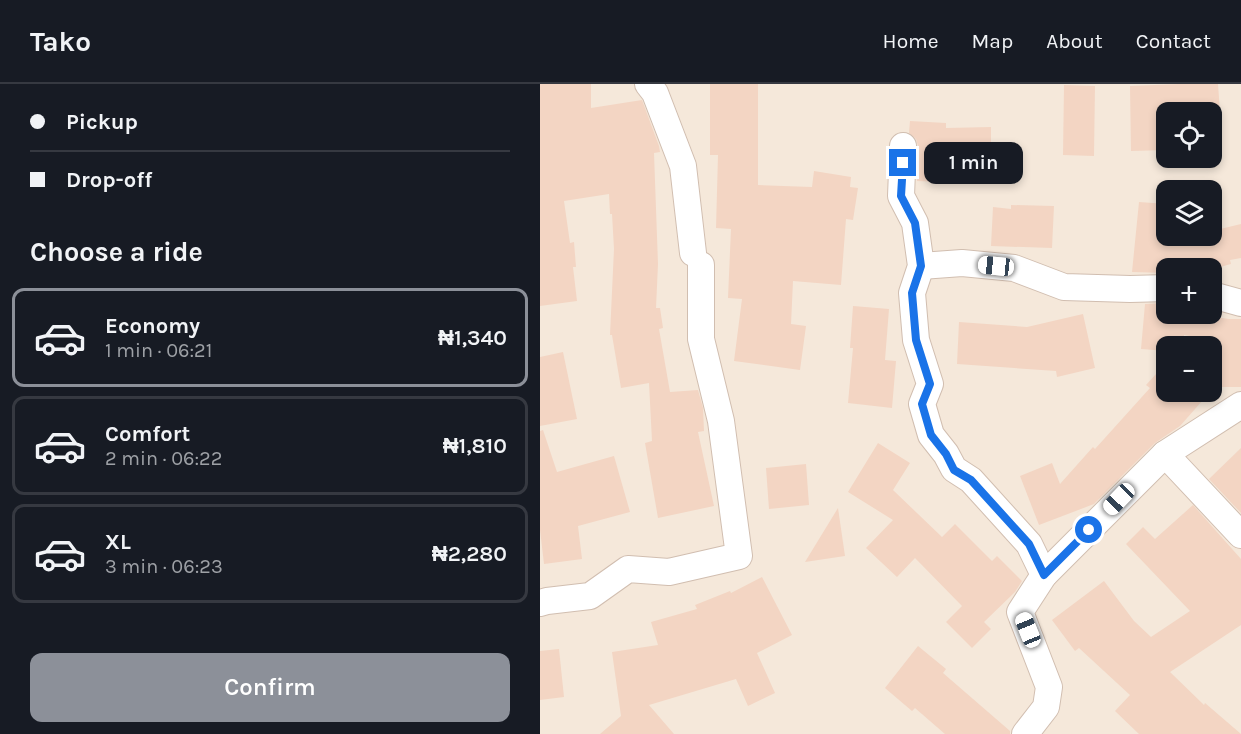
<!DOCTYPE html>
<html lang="en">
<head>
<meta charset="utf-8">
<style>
  :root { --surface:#171b24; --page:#20242c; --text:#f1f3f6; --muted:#9ea1a6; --line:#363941; --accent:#8c9099 }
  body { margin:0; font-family:Karla,sans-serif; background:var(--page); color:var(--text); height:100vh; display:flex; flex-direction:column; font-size:22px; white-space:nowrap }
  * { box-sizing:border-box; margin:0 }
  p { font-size:20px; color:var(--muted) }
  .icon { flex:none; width:33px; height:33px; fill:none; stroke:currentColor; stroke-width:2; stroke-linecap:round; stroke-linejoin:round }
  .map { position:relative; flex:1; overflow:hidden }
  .side { display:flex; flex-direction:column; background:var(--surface); width:540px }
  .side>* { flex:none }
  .hud { display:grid; align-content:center; height:132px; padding:0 30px; background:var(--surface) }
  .tools { position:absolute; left:616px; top:18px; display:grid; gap:12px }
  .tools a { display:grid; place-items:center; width:66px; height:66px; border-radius:12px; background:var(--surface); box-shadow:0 3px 9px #0003; font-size:30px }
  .end { position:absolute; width:27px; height:27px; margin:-14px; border:8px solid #1a73e8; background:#fff; box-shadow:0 0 0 3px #fff }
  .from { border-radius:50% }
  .bubble { position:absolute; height:42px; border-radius:12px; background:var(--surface); box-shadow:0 3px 9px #0003; font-size:20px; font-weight:600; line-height:42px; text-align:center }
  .car { position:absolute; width:18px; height:36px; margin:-18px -9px; border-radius:8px; box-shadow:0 0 4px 2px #0007; background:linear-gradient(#fff 24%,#345 0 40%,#fff 0 76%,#345 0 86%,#fff 0) }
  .hud b { display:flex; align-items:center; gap:21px; height:57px; font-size:22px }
  .hud b+b { border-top:2px solid var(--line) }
  .hud i { width:15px; height:15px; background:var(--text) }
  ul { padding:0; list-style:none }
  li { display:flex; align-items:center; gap:18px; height:99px; margin:0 12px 9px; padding:0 18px; border:3px solid var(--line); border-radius:12px }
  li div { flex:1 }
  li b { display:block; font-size:22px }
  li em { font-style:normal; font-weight:600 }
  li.current { border-color:var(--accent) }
  li>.icon { width:54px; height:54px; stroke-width:1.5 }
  h2 { padding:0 30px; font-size:27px; line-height:72px }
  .cta { display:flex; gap:12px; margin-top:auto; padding:12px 30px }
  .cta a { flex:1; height:69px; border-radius:12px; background:var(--accent); color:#fff; font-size:24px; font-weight:600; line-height:69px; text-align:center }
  header { display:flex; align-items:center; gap:36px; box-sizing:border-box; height:84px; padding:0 30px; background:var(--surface); border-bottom:2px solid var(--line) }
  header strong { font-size:28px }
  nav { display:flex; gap:33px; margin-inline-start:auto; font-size:21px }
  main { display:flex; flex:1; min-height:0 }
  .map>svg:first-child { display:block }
  .residential { fill:#f5e8da; fill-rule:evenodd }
  .building { fill:#f3d5c3 }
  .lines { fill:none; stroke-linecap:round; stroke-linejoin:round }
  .minor-casing { stroke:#d1beb0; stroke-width:28 }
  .minor { stroke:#fff; stroke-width:26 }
  .route { stroke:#1a73e8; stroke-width:8 }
</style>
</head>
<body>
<header>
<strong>Tako</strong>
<nav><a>Home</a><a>Map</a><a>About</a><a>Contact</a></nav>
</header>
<main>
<section class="side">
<div class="hud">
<b><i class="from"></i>Pickup</b>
<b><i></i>Drop-off</b>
</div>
<h2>Choose a ride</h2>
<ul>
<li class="current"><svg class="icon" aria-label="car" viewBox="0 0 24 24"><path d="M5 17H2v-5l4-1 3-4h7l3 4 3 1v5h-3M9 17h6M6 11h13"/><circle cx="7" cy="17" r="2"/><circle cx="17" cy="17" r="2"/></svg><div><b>Economy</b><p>1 min · 06:21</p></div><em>₦1,340</em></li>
<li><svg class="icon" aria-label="car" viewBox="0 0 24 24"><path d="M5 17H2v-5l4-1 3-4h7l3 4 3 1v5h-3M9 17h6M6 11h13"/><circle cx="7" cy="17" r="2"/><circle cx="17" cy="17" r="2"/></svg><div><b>Comfort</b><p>2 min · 06:22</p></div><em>₦1,810</em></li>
<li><svg class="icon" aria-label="car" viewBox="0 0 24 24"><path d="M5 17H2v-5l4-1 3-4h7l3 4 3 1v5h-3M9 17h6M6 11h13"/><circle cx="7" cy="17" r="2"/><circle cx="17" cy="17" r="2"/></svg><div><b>XL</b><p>3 min · 06:23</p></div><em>₦2,280</em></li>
</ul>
<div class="cta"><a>Confirm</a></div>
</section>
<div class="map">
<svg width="701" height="650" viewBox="0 0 701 650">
  <rect width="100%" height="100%" fill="#fdf6ec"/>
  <path class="residential" d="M0,0h701v650h-701zM627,28h45v46h-45zM627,106h45v46h-45zM627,184h45v46h-45zM627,262h45v46h-45z"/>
  <g class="building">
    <polygon points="0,0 51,0 51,24 102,16 119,62 120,68 114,69 118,180 116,224 120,224 123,244 119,245 130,308 158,306 163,324 164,347 158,348 174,422 118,434 105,359 112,357 109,299 81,304 72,251 70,251 74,165 72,130 70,130 69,110 24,117 30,159 34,158 36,183 33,183 37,217 0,222"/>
    <polygon points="170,0 218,0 218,101 272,103 274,87 311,93 310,103 318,104 313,136 306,135 301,201 253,197 251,240 266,242 260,286 194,277 202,215 188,214 191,145 176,144 178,71 170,71"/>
    <polygon points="639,0 678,0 680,28 627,28 627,66 591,67 590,2"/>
    <polygon points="524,1 555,2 554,72 523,71"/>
    <polygon points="370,37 406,39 406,44 451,43 451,80 403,82 402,98 377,97 378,62 376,55 369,49"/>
    <polygon points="599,118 627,120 627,152 672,152 672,147 701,140 701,174 690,176 691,180 673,185 672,180 653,184 627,184 627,189 592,188"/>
    <polygon points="471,121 514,122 512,164 451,162 453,123 471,125"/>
    <polygon points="627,219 627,230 655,230 689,235 701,235 701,303 682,303 681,258 644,251 644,262 627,262 627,267 601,265 605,220"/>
    <polygon points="313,222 349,225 345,276 356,277 352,324 308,319 313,264 310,264"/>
    <polygon points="543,230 555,284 517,293 516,287 417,280 419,238 487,243"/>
    <polygon points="23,268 37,335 0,342 0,273"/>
    <polygon points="627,278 627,308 670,308 640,342 615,359 554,420 499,441 480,392 512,379 520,400 553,363 555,365 610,304 606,301"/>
    <polygon points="3,346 17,388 74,372 90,428 38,442 42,475 4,480 0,446 0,347"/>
    <polygon points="338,359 370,379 353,406 402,453 415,440 452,477 457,472 482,497 475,508 444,538 451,545 432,564 406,538 422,522 375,474 357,493 326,464 353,436 308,408"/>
    <polygon points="701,364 701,429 669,395"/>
    <polygon points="266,380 269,421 229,425 226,384"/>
    <polygon points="653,421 701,475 701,541 630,588 664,621 665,619 701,650 599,650 575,627 590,611 539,564 535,567 512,536 564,497 594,537 611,553 650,527 586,460 603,443 615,455"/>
    <polygon points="298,424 305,472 265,478"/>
    <polygon points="222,493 252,551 217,569 235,609 208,622 196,595 109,621 134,650 60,650 81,632 72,568 118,561 111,538 157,525 155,521 190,507 191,509"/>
    <polygon points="378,562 406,585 403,589 470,647 470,650 405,650 375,624 372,627 345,604"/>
    <polygon points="19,565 24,613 0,616 0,567"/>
  </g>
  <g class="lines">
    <defs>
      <g id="minor">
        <polyline points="108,0 115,9 143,82 153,169"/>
        <polyline points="363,62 361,112 375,139 381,182 372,209 376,256 390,300 382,320 391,351 406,370 414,385 431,396 489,460 504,491"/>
        <polyline points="381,182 422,179 474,184 524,203 590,205 627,204"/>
        <polyline points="672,211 701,219"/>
        <polyline points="625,370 701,451"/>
        <polyline points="0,519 7,517 50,512 88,485 129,488 199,472 181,337 161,255 161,181"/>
        <polyline points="485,650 506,623 509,603 480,528 504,491 625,370 701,321"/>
      </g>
    </defs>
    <use href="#minor" class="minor-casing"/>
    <use href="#minor" class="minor"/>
  </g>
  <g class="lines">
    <polyline class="route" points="363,79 361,112 375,139 381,182 372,209 376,256 390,300 382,320 391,351 406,370 414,386 431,396 489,460 504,491 549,446"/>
  </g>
</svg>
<div class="tools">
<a><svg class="icon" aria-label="locate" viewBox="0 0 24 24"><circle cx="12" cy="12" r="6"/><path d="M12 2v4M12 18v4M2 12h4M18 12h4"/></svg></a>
<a><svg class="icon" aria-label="layers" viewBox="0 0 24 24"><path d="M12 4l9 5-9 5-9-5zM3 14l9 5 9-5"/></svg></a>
<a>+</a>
<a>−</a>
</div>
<i class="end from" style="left:549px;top:446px"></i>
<i class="end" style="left:363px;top:79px"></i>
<div class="bubble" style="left:384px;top:58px;width:99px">1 min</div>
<i class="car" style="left:456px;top:182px;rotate:276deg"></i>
<i class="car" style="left:579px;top:415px;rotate:224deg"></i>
<i class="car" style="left:488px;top:546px;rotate:338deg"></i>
</div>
</main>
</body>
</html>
